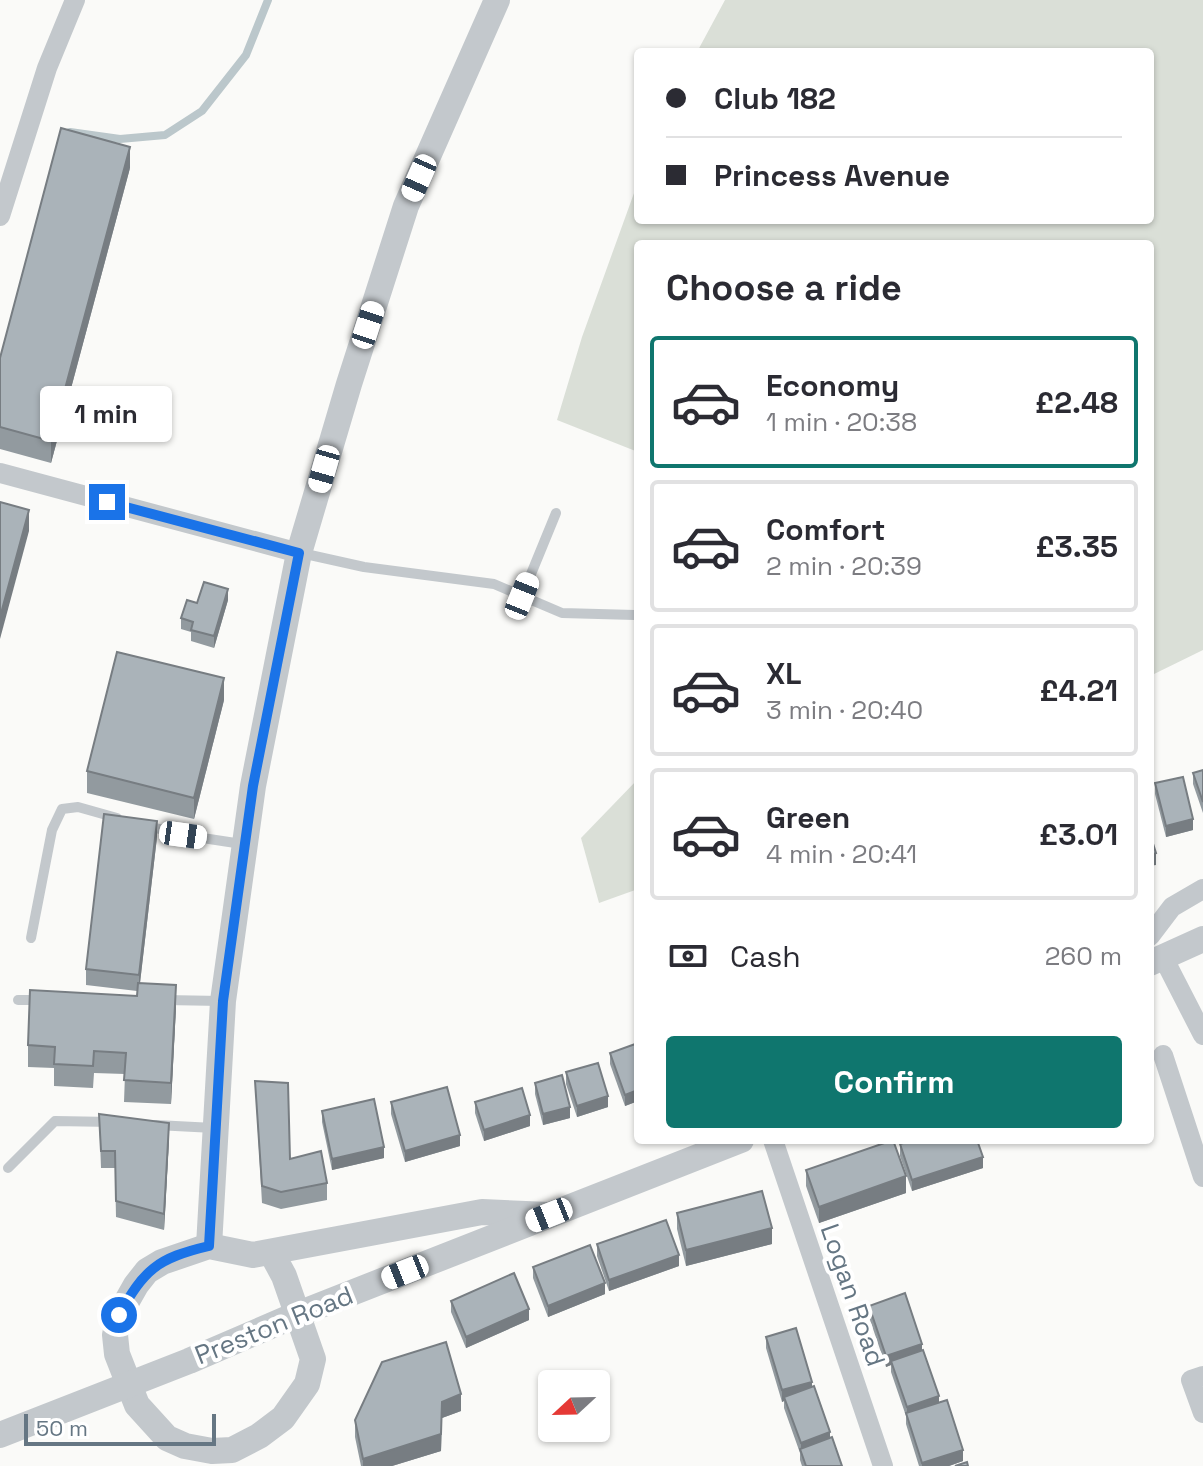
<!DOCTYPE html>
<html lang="en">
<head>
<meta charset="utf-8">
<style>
  :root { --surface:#fff; --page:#f2f2f3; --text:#2b2b33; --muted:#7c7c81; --line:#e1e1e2; --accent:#0f766e }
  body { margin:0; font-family:"Space Grotesk",sans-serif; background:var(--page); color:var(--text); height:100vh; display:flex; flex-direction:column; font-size:30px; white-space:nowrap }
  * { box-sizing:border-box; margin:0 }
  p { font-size:26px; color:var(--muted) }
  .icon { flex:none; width:44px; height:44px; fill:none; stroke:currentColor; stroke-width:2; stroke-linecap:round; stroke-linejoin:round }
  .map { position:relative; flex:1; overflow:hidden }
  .drawer { position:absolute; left:634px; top:240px; width:520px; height:904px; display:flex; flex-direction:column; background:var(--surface); border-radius:8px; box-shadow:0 2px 6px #0004 }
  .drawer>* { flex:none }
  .banner { position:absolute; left:634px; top:48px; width:520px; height:176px; border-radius:8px; box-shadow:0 2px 6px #0004; display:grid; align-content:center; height:176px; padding:0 32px; background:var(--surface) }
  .needle { width:52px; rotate:248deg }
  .tools { position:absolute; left:538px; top:1370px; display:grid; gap:16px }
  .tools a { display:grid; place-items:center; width:72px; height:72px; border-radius:8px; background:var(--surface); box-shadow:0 2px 6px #0004; font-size:40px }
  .scale { position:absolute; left:24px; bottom:20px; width:192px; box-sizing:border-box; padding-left:8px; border:4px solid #657683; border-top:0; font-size:22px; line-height:28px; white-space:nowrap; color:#657683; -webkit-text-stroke:6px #fff; paint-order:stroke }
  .end { position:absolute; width:36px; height:36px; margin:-18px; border:10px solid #1a73e8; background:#fff; box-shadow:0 0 0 4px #fff }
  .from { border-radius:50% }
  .bubble { position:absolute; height:56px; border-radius:8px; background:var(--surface); box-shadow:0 2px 6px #0004; font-size:26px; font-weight:700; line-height:56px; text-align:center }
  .car { position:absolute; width:24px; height:48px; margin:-24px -12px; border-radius:10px; box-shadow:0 0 6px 2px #0007; background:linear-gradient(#fff 24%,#345 0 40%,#fff 0 76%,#345 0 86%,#fff 0) }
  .banner b { display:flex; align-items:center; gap:28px; height:76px; font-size:30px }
  .banner b+b { border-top:2px solid var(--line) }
  .banner i { width:20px; height:20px; background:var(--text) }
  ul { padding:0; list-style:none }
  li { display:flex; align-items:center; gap:24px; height:132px; margin:0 16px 12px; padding:0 16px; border:4px solid var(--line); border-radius:8px }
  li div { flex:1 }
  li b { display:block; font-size:30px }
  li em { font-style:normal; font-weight:700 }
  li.active { border-color:var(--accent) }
  li>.icon { width:72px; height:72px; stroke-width:1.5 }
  h2 { padding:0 32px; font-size:36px; line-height:96px }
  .pay { display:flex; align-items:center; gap:20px; height:88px; padding:0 32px; font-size:30px }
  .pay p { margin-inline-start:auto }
  .cta { display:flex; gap:16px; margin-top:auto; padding:16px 32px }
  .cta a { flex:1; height:92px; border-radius:8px; background:var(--accent); color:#fff; font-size:32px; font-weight:700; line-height:92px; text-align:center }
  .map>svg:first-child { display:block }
  .green { fill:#dadfd7 }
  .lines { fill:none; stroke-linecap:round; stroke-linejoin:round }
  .stream { stroke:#bbc7cb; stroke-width:8 }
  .service { stroke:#c3c8cc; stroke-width:10 }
  .minor { stroke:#c3c8cc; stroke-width:20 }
  .tertiary { stroke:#c3c8cc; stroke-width:26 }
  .wall { fill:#929a9f }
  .shaded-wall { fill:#777d82 }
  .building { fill:#aab3b9; stroke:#777d82; stroke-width:2 }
  .route { stroke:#1a73e8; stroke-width:10 }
  .labels { text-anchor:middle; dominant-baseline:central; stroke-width:8; stroke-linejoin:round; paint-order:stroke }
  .street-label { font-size:26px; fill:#657683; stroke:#fff }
</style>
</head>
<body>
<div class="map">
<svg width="1203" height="1466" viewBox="0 0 1203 1466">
  <rect width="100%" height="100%" fill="#fafaf8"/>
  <g class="green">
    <polygon points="725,0 1203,0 1203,650 1150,676 1150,244 638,244 638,452 557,420 582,337 638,182 638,220 1150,220 1150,52 697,52"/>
    <polygon points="638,779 638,889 599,903 581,838"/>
  </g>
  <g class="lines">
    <polyline class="stream" points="70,132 120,139 165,135 202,111 246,55 268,0"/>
    <g class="service">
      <polyline points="301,553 364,567 494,584 562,613 635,615"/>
      <polyline points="522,596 556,513"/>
      <polyline points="144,825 183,835 242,844"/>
      <polyline points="31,938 52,830 62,809 78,807 117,818"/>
      <polyline points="18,1000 41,1000"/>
      <polyline points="165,1000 221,1001"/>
      <polyline points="156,1125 214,1128"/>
      <polyline points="8,1168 55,1121 112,1122"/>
    </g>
    <g class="minor">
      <polyline points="0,216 47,68 75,0"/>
      <polyline points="0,473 299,553"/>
      <polyline points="1150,936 1172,907 1203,889"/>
      <polyline points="1163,957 1203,1035"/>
      <polyline points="1163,1055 1203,1177"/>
      <polyline points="773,1140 883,1466"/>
      <polyline points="1203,1376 1191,1380 1203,1413"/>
    </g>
    <g class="tertiary">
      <polyline points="1150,963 1203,939"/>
      <polyline points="209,1246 223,1001 253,786 299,553 349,384 406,206 497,0"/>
      <polyline points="271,1252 284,1276 313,1359 307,1384 283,1418 259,1436 232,1450 212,1451 185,1446 167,1438 137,1405 117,1354 115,1335 119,1315 136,1285 147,1271 162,1262 209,1246 253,1255 482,1212 549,1215"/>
      <polyline points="0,1435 189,1361 298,1314 741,1140"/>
    </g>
  </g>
  <g class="wall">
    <polygon points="130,168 51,463 0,449 0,358"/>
    <polygon points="228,600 214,648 191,641 191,632 181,629 181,618 197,603"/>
    <polygon points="224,700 194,819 87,793 87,771"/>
    <polygon points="1203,770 1203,813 1193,784 1193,773"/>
    <polygon points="1155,783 1193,830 1166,837 1155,794"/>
    <polygon points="157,837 140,983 176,1007 171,1104 124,1102 125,1074 94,1073 93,1088 54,1086 54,1068 28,1067 28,1045 137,996 137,991 86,985 86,969"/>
    <polygon points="638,1043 638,1101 625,1106 610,1064 610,1053"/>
    <polygon points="566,1072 608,1107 577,1117 566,1084"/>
    <polygon points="255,1081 290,1159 327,1183 327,1200 281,1209 262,1203"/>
    <polygon points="535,1083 570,1118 543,1125 535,1094"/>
    <polygon points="391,1102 460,1146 405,1162 391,1114"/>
    <polygon points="475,1102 530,1126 484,1141 475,1113"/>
    <polygon points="322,1111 384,1158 332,1170 322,1122"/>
    <polygon points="99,1114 169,1139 164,1230 116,1217 115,1168 101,1168"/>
    <polygon points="900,1144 983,1168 912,1191 900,1156"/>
    <polygon points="806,1170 906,1193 819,1223 806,1186"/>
    <polygon points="677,1213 772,1244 686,1266 677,1229"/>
    <polygon points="597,1244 679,1266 609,1291 597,1256"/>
    <polygon points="533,1267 605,1294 548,1317 533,1278"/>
    <polygon points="451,1301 529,1320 466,1348 451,1312"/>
    <polygon points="869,1306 922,1350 939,1403 963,1461 949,1466 919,1466 906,1424 906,1416 891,1372 891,1365 886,1367 869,1317"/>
    <polygon points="766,1337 812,1387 830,1438 842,1466 802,1466 800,1460 800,1453 784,1408 784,1401 782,1402 766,1348"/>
    <polygon points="461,1411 442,1418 441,1451 392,1466 361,1466 355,1437 355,1420"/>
  </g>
  <g class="shaded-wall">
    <polygon points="130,147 130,168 51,463 51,441"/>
    <polygon points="29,510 29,531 0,639 0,617"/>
    <polygon points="228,589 228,600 214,648 214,636"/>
    <polygon points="224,678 224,700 194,819 194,798"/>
    <polygon points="1193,819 1193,830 1166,837 1166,826"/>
    <polygon points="157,821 157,837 139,991 139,975"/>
    <polygon points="1156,853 1156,865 1150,866 1150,855"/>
    <polygon points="176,985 176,1007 171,1104 171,1083"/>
    <polygon points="638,1090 638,1101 625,1106 625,1095"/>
    <polygon points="608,1096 608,1107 577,1117 577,1106"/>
    <polygon points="570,1107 570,1118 543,1125 543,1114"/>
    <polygon points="530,1115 530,1126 484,1141 484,1130"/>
    <polygon points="169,1123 169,1139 164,1230 164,1214"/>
    <polygon points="460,1135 460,1146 405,1162 405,1151"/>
    <polygon points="384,1147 384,1158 332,1170 332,1159"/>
    <polygon points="983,1157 983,1168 912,1191 912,1180"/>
    <polygon points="906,1176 906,1193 819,1223 819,1207"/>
    <polygon points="772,1228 772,1244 686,1266 686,1250"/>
    <polygon points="679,1255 679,1266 609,1291 609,1280"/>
    <polygon points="605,1283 605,1294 548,1317 548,1306"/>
    <polygon points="529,1309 529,1320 466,1348 466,1337"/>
    <polygon points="922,1344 922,1355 891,1361 891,1365 886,1367 886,1356"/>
    <polygon points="812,1382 812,1393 784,1397 784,1401 782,1402 782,1390"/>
    <polygon points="461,1394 461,1411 442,1418 441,1451 392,1466 363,1466 363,1459 442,1402"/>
    <polygon points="939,1396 939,1407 907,1418 907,1407"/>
    <polygon points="830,1432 830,1444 801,1450 801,1443"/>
    <polygon points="963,1450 963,1461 949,1466 922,1466 922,1463"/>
  </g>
  <g class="building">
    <polygon points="61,128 130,147 51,441 0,427 0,358"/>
    <polygon points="0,502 29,510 0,617"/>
    <polygon points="204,582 228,589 214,636 191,630 193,622 181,618 187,600 197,603"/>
    <polygon points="117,652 224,678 194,798 87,771"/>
    <polygon points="1203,770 1203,802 1193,773"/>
    <polygon points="1183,777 1193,819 1166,826 1155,783"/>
    <polygon points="104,814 157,821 139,975 86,969"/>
    <polygon points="1150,834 1156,853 1150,855"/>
    <polygon points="138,983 176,985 171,1083 124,1080 126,1053 94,1051 93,1066 54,1064 55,1047 28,1045 30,990 137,996"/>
    <polygon points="638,1043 638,1090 625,1095 610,1053"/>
    <polygon points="598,1063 608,1096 577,1106 566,1072"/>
    <polygon points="562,1075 570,1107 543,1114 535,1083"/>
    <polygon points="255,1081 288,1083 290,1159 321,1151 327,1183 281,1192 262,1186"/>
    <polygon points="447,1087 460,1135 405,1151 391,1102"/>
    <polygon points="522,1088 530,1115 484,1130 475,1102"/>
    <polygon points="374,1099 384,1147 332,1159 322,1111"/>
    <polygon points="99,1114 169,1123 164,1214 116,1201 115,1151 101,1151"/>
    <polygon points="893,1140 906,1176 819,1207 806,1170"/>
    <polygon points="913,1140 977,1140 983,1157 912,1180 900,1144"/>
    <polygon points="762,1191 772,1228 686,1250 677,1213"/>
    <polygon points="666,1220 679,1255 609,1280 597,1244"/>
    <polygon points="590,1245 605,1283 548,1306 533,1267"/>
    <polygon points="514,1273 529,1309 466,1337 451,1301"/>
    <polygon points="905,1293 922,1344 886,1356 869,1306"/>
    <polygon points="796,1328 812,1382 782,1390 766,1337"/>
    <polygon points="446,1342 461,1394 442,1402 441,1434 363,1459 355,1420 382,1362"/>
    <polygon points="923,1350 939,1396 907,1407 891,1361"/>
    <polygon points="814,1386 830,1432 801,1443 784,1397"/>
    <polygon points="947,1400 963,1450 922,1463 906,1413"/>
    <polygon points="832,1437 842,1466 806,1466 800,1449"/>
    <polygon points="967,1462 968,1466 955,1466"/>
  </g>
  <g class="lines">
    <path class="route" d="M107,502l192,51 -46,233 -30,215 -14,245c-52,12 -65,24 -90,69"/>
  </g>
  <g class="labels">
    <g class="street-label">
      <text transform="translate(853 1295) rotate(71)">Logan Road</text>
      <text transform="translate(274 1325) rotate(-22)">Preston Road</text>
    </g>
  </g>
</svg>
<div class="tools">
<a><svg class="needle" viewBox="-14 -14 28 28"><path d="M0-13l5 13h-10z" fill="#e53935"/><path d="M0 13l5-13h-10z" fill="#7c7c81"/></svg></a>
</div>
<div class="scale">50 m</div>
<i class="end from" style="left:119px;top:1315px"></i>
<i class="end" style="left:107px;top:502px"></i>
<div class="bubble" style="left:40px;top:386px;width:132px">1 min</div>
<i class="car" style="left:419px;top:178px;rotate:204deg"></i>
<i class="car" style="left:368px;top:325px;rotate:18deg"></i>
<i class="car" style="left:324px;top:469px;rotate:196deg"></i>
<i class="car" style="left:522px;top:596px;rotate:22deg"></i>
<i class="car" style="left:183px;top:835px;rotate:98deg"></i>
<i class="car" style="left:549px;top:1215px;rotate:248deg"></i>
<i class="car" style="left:405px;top:1272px;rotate:248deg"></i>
<div class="banner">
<b><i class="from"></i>Club 182</b>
<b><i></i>Princess Avenue</b>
</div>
<section class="drawer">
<h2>Choose a ride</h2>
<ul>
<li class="active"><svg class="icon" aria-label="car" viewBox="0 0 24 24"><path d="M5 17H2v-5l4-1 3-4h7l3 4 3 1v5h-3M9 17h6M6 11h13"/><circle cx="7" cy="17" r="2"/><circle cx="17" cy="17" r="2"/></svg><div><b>Economy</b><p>1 min · 20:38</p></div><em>£2.48</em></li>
<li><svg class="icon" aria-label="car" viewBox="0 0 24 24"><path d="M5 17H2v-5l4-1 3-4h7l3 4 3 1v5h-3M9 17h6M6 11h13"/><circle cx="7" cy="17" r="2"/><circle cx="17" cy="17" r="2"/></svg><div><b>Comfort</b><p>2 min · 20:39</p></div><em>£3.35</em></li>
<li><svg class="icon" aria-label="car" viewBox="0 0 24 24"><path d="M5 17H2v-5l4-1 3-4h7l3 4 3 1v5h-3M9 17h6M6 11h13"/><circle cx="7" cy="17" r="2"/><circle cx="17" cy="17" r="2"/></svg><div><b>XL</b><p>3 min · 20:40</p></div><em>£4.21</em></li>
<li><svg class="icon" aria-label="car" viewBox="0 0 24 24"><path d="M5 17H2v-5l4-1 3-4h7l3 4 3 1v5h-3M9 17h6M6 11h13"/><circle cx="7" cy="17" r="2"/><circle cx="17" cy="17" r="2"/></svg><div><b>Green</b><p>4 min · 20:41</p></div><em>£3.01</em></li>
</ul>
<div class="pay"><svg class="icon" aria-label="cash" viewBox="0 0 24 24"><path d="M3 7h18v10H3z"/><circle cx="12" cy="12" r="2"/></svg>Cash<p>260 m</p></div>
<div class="cta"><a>Confirm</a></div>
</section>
</div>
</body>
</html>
